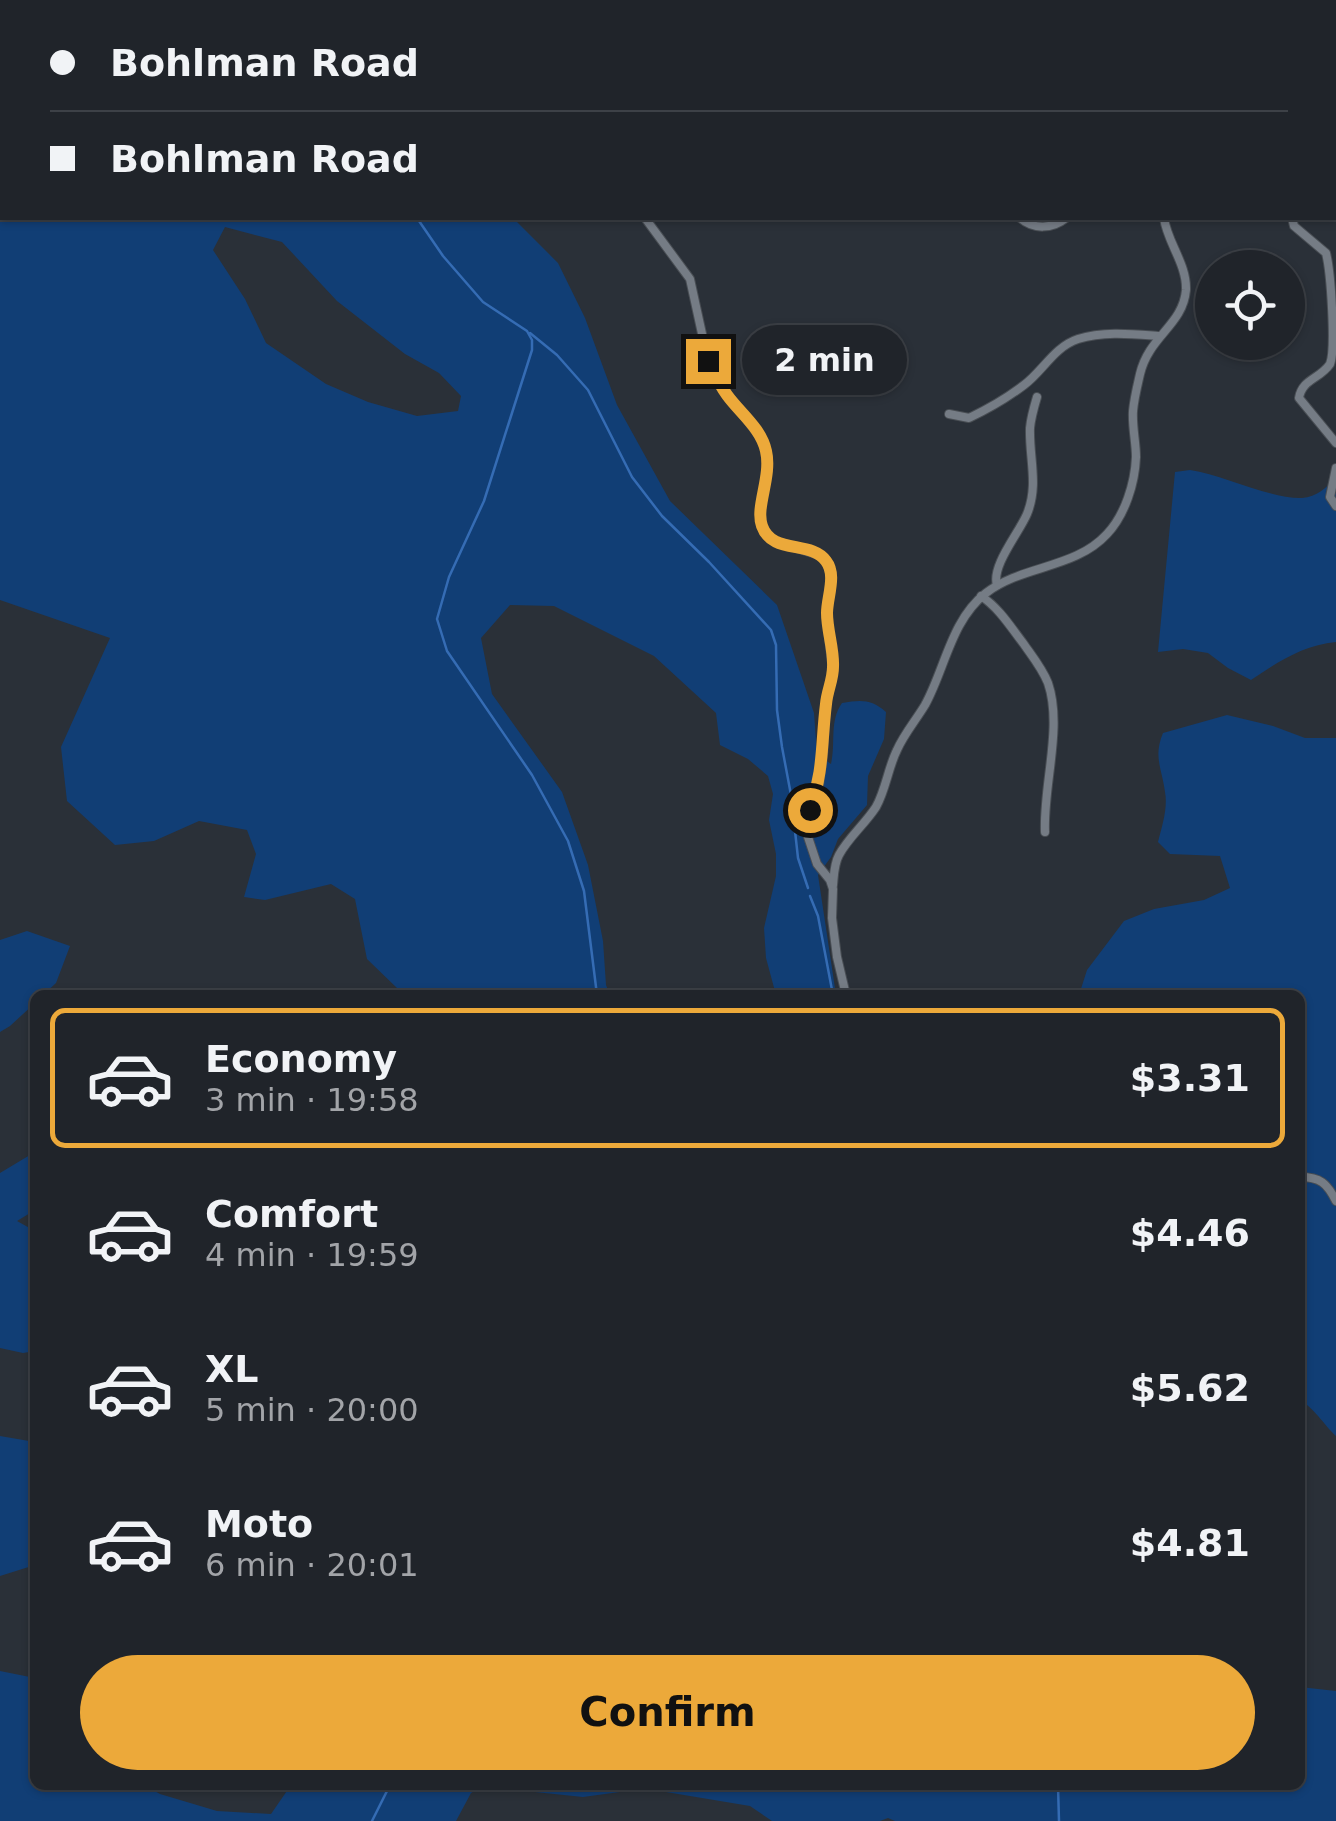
<!DOCTYPE html>
<html lang="en">
<head>
<meta charset="utf-8">
<style>
  :root { --surface:#20242a; --page:#2d3036; --text:#f1f3f6; --muted:#a2a4a8; --line:#3d4147; --accent:#eca93a }
  body { margin:0; font-family:"DejaVu Sans",sans-serif; background:var(--page); color:var(--text); height:100vh; display:flex; flex-direction:column; font-size:38px; white-space:nowrap }
  * { box-sizing:border-box; margin:0 }
  p { font-size:32px; color:var(--muted) }
  .icon { flex:none; width:55px; height:55px; fill:none; stroke:currentColor; stroke-width:2; stroke-linecap:round; stroke-linejoin:round }
  .map { position:relative; flex:1; overflow:hidden }
  .details { position:absolute; left:30px; top:990px; width:1275px; height:800px; display:flex; flex-direction:column; background:var(--surface); border-radius:15px; box-shadow:0 2px 8px #0004,0 0 0 2px var(--line) }
  .details>* { flex:none }
  .hud { position:absolute; left:0px; top:0px; width:1338px; height:220px; box-shadow:0 2px 8px #0004,0 0 0 2px var(--line); display:grid; align-content:center; height:220px; padding:0 50px; background:var(--surface) }
  .tools { position:absolute; left:1195px; top:250px; display:grid; gap:20px }
  .tools a { display:grid; place-items:center; width:110px; height:110px; border-radius:50%; background:var(--surface); box-shadow:0 2px 8px #0004,0 0 0 2px var(--line); font-size:50px }
  .end { position:absolute; width:45px; height:45px; margin:-22px; border:12px solid #eca93a; background:#111; box-shadow:0 0 0 5px #111 }
  .from { border-radius:50% }
  .bubble { position:absolute; height:70px; border-radius:35px; background:var(--surface); box-shadow:0 2px 8px #0004,0 0 0 2px var(--line); font-size:32px; font-weight:700; line-height:70px; text-align:center }
  .hud b { display:flex; align-items:center; gap:35px; height:95px; font-size:38px }
  .hud b+b { border-top:2px solid var(--line) }
  .hud i { width:25px; height:25px; background:var(--text) }
  ul { padding:18px 0 0; list-style:none }
  li { display:flex; align-items:center; gap:30px; height:140px; margin:0 20px 15px; padding:0 30px; border:5px solid transparent; border-radius:15px }
  li div { flex:1 }
  li b { display:block; font-size:38px }
  li em { font-style:normal; font-weight:700 }
  li.active { border-color:var(--accent) }
  li>.icon { width:90px; height:90px; stroke-width:1.5 }
  .button { display:flex; gap:20px; margin-top:auto; padding:20px 50px }
  .button a { flex:1; height:115px; border-radius:60px; background:var(--accent); color:#111; font-size:40px; font-weight:700; line-height:115px; text-align:center }
  .map>svg:first-child { display:block }
  .green { fill:#113e75; fill-rule:evenodd }
  .lines { fill:none; stroke-linecap:round; stroke-linejoin:round }
  .stream { stroke:#356cb4; stroke-width:2.5 }
  .minor-casing { stroke:#494e54; stroke-width:10 }
  .minor { stroke:#757c85; stroke-width:8 }
  .route { stroke:#eca93a; stroke-width:12 }
</style>
</head>
<body>
<div class="map">
<svg width="1336" height="1821" viewBox="0 0 1336 1821">
  <rect width="100%" height="100%" fill="#2a3038"/>
  <g class="green">
    <path d="M0,0h294l1,2h-293v216h511l45,45 27,55 32,87 53,96 107,104 37,108 3,41 14,10c5,-21 -2,-43 11,-61 19,-3 29,-4 44,9l-2,27 -16,37 -1,29 -29,34 -7,18 -13,18 18,120h-60l-10,-37 -2,-30 12,-52v-22l-7,-34 4,-26 -5,-18 -20,-17 -28,-14 -4,-32 -62,-57 -100,-50 -44,-1 -29,33 11,56 70,98 26,73 15,76 3,44 4,10h-201l-12,-7 -30,-29 -12,-60 -24,-15 -66,16 -21,-3 12,-43 -9,-24 -48,-9 -45,20 -39,4 -48,-44 -6,-54 49,-109 -110,-38zM225,227l57,15 55,59 68,53 34,19 22,23 -3,15 -41,5 -49,-14 -42,-18 -60,-41 -21,-44 -32,-49z"/>
    <path d="M1190,470c34,5 80,29 112,28 15,-1 24,-10 34,-21v165c-33,3 -58,20 -85,38l-23,-12 -20,-15 -25,-4 -25,3 17,-180z"/>
    <path d="M1227,715l46,11 32,12h31v698c-11,-10 -24,-31 -36,-35v-406h-221l8,-25 37,-49 30,-12 50,-9 26,-12 -10,-32 -50,-2 -12,-12c4,-16 10,-34 7,-50 -3,-24 -12,-35 -2,-59z"/>
    <polygon points="27,931 70,946 56,983 43,995 35,995 35,1003 10,1026 0,1032 0,940"/>
    <polygon points="35,1152 35,1210 17,1221 35,1231 35,1351 23,1353 0,1348 0,1173"/>
    <polygon points="0,1436 35,1442 35,1565 0,1576"/>
    <polygon points="0,1671 35,1678 35,1785 144,1785 160,1794 217,1811 271,1814 291,1785 485,1785 471,1793 456,1821 0,1821"/>
    <polygon points="1300,1687 1336,1691 1336,1821 895,1821 888,1818 880,1821 772,1821 750,1806 666,1792 627,1791 583,1797 535,1792 514,1785 1300,1785"/>
  </g>
  <g class="lines">
    <g class="stream">
      <polyline points="221,0 223,2"/>
      <polyline points="1335,108 1336,107"/>
      <polyline points="417,218 443,256 483,302 527,331 532,340 532,350 484,501 449,577 437,619 447,651 532,775 568,841 584,891 597,995"/>
      <polyline points="530,333 557,355 588,390 632,477 662,516 709,562 771,630 776,645 777,710 782,747 794,811"/>
      <polyline points="794,822 798,858 808,888"/>
      <polyline points="810,896 818,916 832,990"/>
      <polyline points="1058,1785 1059,1821"/>
      <polyline points="372,1821 390,1785"/>
    </g>
    <defs>
      <g id="minor">
        <polyline points="663,0 670,2"/>
        <polyline points="722,0 727,2"/>
        <polyline points="923,0 924,2"/>
        <polyline points="972,0 973,2"/>
        <polyline points="1258,0 1267,2"/>
        <polyline points="520,2 521,0"/>
        <polyline points="756,2 759,0"/>
        <polyline points="1059,2 1059,0"/>
        <polyline points="645,218 690,279 708,361 716,379 764,442 768,467 760,510 763,529 774,541 819,555 826,560 831,572 827,621 833,671 826,705 823,756 819,785 810,810 808,837 817,864 830,880 833,889 832,918 837,957 846,995"/>
        <path d="M1020,218c14,12 32,11 46,0"/>
        <path d="M1292,218l2,8 32,27c5,20 10,96 4,111 -10,15 -28,15 -31,34l37,45"/>
        <path d="M949,414l20,4c19,-9 38,-20 55,-33 19,-14 30,-38 54,-46 25,-8 54,-5 80,-3"/>
        <polyline points="1336,468 1330,497 1336,506"/>
        <path d="M997,585c-6,-19 22,-52 30,-71 12,-29 2,-56 3,-86 1,-11 4,-21 7,-31"/>
        <path d="M981,596c18,12 29,30 42,47 9,13 19,25 25,40 15,44 -5,102 -3,149"/>
        <path d="M833,885c1,-10 1,-21 6,-30 9,-17 26,-31 37,-48 10,-18 12,-39 21,-57 7,-16 19,-30 28,-45 20,-36 26,-85 61,-112 36,-28 89,-24 121,-59 18,-19 28,-51 29,-77 0,-15 -4,-30 -3,-46 1,-12 4,-24 7,-37 9,-38 43,-49 46,-84 1,-26 -19,-48 -22,-72"/>
        <path d="M1300,1177c20,0 27,6 36,24"/>
      </g>
    </defs>
    <use href="#minor" class="minor-casing"/>
    <use href="#minor" class="minor"/>
  </g>
  <g class="lines">
    <path class="route" d="M708,361c6,12 11,23 19,34 13,18 34,33 39,56 6,26 -11,56 -4,75 10,29 49,14 64,35 11,14 1,36 1,52 0,18 7,36 6,54 0,13 -6,24 -7,37 -5,40 -2,66 -16,106"/>
  </g>
</svg>
<div class="tools">
<a><svg class="icon" aria-label="locate" viewBox="0 0 24 24"><circle cx="12" cy="12" r="6"/><path d="M12 2v4M12 18v4M2 12h4M18 12h4"/></svg></a>
</div>
<i class="end from" style="left:810px;top:810px"></i>
<i class="end" style="left:708px;top:361px"></i>
<div class="bubble" style="left:742px;top:325px;width:165px">2 min</div>
<div class="hud">
<b><i class="from"></i>Bohlman Road</b>
<b><i></i>Bohlman Road</b>
</div>
<section class="details">
<ul>
<li class="active"><svg class="icon" aria-label="car" viewBox="0 0 24 24"><path d="M5 17H2v-5l4-1 3-4h7l3 4 3 1v5h-3M9 17h6M6 11h13"/><circle cx="7" cy="17" r="2"/><circle cx="17" cy="17" r="2"/></svg><div><b>Economy</b><p>3 min · 19:58</p></div><em>$3.31</em></li>
<li><svg class="icon" aria-label="car" viewBox="0 0 24 24"><path d="M5 17H2v-5l4-1 3-4h7l3 4 3 1v5h-3M9 17h6M6 11h13"/><circle cx="7" cy="17" r="2"/><circle cx="17" cy="17" r="2"/></svg><div><b>Comfort</b><p>4 min · 19:59</p></div><em>$4.46</em></li>
<li><svg class="icon" aria-label="car" viewBox="0 0 24 24"><path d="M5 17H2v-5l4-1 3-4h7l3 4 3 1v5h-3M9 17h6M6 11h13"/><circle cx="7" cy="17" r="2"/><circle cx="17" cy="17" r="2"/></svg><div><b>XL</b><p>5 min · 20:00</p></div><em>$5.62</em></li>
<li><svg class="icon" aria-label="car" viewBox="0 0 24 24"><path d="M5 17H2v-5l4-1 3-4h7l3 4 3 1v5h-3M9 17h6M6 11h13"/><circle cx="7" cy="17" r="2"/><circle cx="17" cy="17" r="2"/></svg><div><b>Moto</b><p>6 min · 20:01</p></div><em>$4.81</em></li>
</ul>
<div class="button"><a>Confirm</a></div>
</section>
</div>
</body>
</html>
